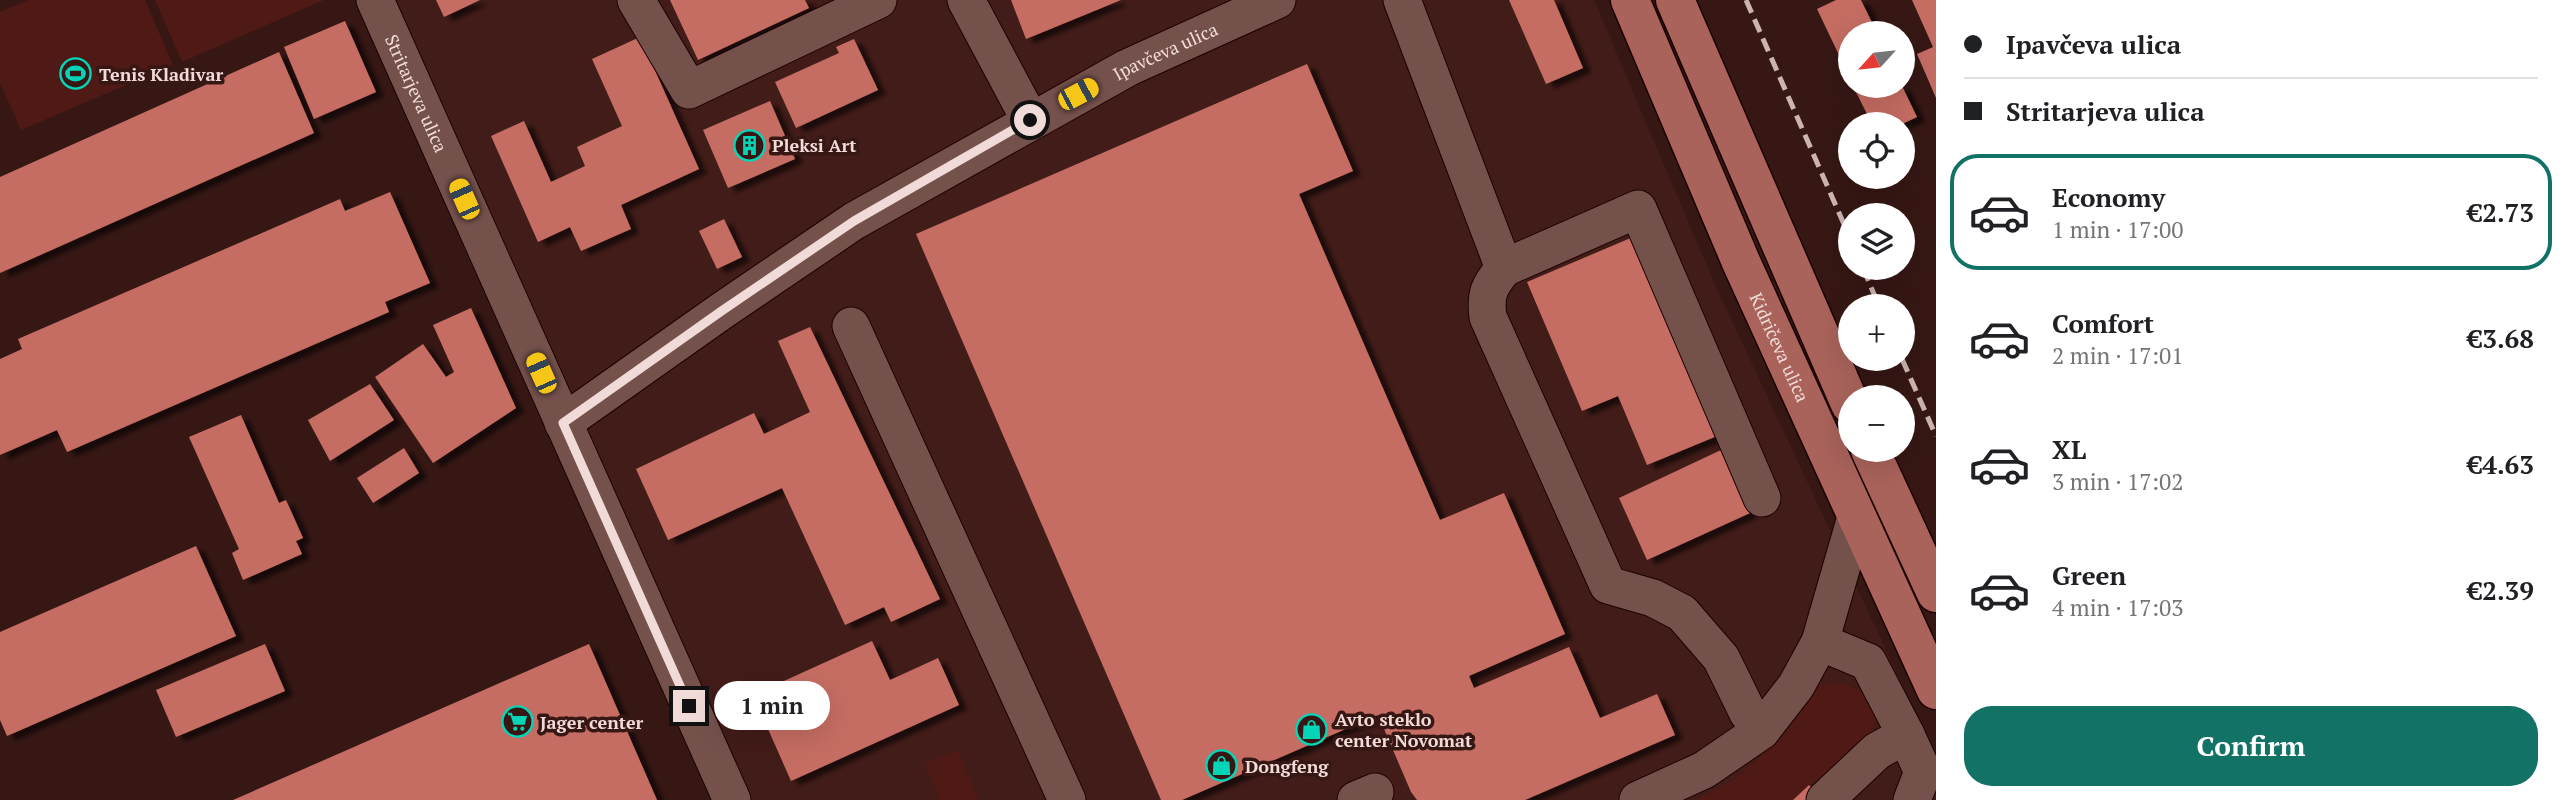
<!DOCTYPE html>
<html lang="en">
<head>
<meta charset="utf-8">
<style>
  :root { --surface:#fff; --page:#f6f6f6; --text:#202124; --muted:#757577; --line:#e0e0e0; --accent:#137266 }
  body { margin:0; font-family:"PT Serif",serif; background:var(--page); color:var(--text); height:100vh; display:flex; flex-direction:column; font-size:26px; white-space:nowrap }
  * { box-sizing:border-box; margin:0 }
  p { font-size:23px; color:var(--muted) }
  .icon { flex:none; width:38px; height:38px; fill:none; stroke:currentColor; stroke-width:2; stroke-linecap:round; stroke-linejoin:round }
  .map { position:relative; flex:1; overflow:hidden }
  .side { display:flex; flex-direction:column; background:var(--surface); width:630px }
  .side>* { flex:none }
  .banner { display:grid; align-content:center; height:154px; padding:0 28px; background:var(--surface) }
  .needle { width:46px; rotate:243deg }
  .tools { position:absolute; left:1838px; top:21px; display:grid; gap:14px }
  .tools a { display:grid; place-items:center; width:77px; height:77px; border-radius:50%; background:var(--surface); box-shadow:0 7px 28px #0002; font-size:35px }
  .end { position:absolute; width:32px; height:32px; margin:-16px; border:9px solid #f1dbd8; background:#111; box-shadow:0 0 0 4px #111 }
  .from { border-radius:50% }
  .bubble { position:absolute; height:49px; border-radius:24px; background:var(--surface); box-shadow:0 7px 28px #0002; font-size:23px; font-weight:600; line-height:49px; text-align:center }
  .car { position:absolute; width:21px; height:42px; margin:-21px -10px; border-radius:9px; box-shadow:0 0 5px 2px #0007; background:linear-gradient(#f5c518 24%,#345 0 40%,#f5c518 0 76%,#345 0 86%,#f5c518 0) }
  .banner b { display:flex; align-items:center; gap:24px; height:66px; font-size:26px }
  .banner b+b { border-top:2px solid var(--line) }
  .banner i { width:18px; height:18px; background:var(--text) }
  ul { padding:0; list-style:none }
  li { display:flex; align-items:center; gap:21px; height:116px; margin:0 14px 10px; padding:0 14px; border:4px solid transparent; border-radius:28px }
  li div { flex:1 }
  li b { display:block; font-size:26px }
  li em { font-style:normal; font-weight:600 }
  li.on { border-color:var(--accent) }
  li>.icon { width:63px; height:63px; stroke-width:1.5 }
  .button { display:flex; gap:14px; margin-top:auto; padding:14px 28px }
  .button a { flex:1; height:80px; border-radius:28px; background:var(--accent); color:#fff; font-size:28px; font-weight:600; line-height:80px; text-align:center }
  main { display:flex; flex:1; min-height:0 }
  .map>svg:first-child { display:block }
  .built { fill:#421c18 }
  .green { fill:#4f1915 }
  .building { fill:#c56d63; filter:url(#shadow) }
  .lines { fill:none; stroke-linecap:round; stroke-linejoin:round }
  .minor-casing { stroke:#1c0202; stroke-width:39 }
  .major-casing { stroke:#1c0202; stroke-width:41 }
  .minor { stroke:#75514c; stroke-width:37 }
  .major { stroke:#a9635b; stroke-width:38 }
  .rail { stroke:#ccb4b1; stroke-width:5; stroke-dasharray:14 7; stroke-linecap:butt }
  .route { stroke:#f1dbd8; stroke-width:9 }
  .labels { text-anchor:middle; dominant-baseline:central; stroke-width:7; stroke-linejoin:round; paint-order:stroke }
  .street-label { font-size:18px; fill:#f1dbd8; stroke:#361714 }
  .poi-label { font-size:18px; font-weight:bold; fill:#f1dbd8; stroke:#361714; text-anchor:start }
</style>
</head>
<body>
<main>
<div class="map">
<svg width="1936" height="800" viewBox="0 0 1936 800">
  <defs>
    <filter id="shadow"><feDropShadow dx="8" dy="4.5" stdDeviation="2" flood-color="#0009"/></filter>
  </defs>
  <rect width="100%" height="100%" fill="#361714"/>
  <polygon class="built" points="362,0 1594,0 1716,287 1932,748 1936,758 1936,800 730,800"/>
  <g class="green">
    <polygon points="28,0 145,0 173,65 21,130 0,83 0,12"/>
    <polygon points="155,0 324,0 182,62"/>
    <polygon points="1842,683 1858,689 1871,703 1876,722 1869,742 1809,785 1793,800 1696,800 1736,778 1759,759 1806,696 1821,685"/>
    <polygon points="957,750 979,800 940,800 924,764"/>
  </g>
  <g class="building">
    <polygon points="436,0 480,0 444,17"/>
    <polygon points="670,0 805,0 809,8 698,60"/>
    <polygon points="1011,0 1121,0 1026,39"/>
    <polygon points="1509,0 1554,0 1583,68 1546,84"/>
    <polygon points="1836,0 1861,0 1877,33 1850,33 1850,78 1817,9"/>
    <polygon points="1912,0 1936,0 1936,98 1917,54 1933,47"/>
    <polygon points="345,21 376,92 314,119 284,47"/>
    <polygon points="640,37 699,169 621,205 631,229 581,251 570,227 538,242 491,136 524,121 551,182 585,166 577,147 622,126 592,59"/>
    <polygon points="854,39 878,90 796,128 775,82 839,53 836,47"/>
    <polygon points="279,52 314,133 0,273 0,177"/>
    <polygon points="1307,64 1353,171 1299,194 1440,520 1504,493 1565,634 1469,676 1474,688 1569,647 1600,718 1657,694 1675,735 1525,800 1417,800 1411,792 1378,715 1182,800 1161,800 916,234"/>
    <polygon points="1853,86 1902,86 1917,117 1902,124 1872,124"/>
    <polygon points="770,101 795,159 728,188 703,130"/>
    <polygon points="390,192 430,283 385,302 389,312 67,452 57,430 0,455 0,359 22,349 18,339 340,199 345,211"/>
    <polygon points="724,219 742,257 717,269 699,231"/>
    <polygon points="1633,237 1717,436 1647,465 1618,396 1582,411 1527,282"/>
    <polygon points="471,308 516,408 433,463 375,377 423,344 446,377 454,372 433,325"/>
    <polygon points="810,327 940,599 891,622 884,607 845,625 782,488 668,540 636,469 754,413 764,434 810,412 778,341"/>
    <polygon points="370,384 394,420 330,461 308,420"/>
    <polygon points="241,415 279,503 286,500 303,538 296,541 302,554 243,580 232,553 239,549 189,437"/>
    <polygon points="404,448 419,473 373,503 357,478"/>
    <polygon points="1721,450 1750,513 1647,560 1619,498"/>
    <polygon points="196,546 236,636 7,736 0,720 0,632"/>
    <polygon points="872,641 890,680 938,658 959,705 791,781 753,695"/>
    <polygon points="265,644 285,691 176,737 156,690"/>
    <polygon points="589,644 657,800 233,800"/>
    <polygon points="1809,785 1823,800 1793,800"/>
  </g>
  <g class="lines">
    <defs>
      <g id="minor">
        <path id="s1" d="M375,0l357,800"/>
        <polyline points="636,0 689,90 878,0"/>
        <polyline points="966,0 1030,120"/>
        <path d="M1402,0l102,268c-15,18 -19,26 -16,49l120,268 45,13 29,15 39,45 27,55 13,18"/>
        <polyline points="1504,268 1638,209 1762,498"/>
        <polyline points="851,326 1067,800"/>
        <path id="s2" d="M563,423l160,-113 131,-89 273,-153 150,-68"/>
        <polyline points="1820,642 1868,662 1906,735 1923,772 1912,800"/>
        <polyline points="1356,800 1375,792"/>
        <polyline points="1638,800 1704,770 1761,731 1796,686 1820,642 1856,517"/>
        <polyline points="1825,800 1877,751 1906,735"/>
      </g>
      <g id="major">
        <path id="s3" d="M1630,0l111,262 195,428"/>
        <polyline points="1675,0 1850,404"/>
        <polyline points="1870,450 1936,593"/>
      </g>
    </defs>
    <use href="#minor" class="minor-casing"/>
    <use href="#major" class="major-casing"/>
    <use href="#minor" class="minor"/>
    <use href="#major" class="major"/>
    <g class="rail">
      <polyline points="1746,0 1850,238"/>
      <polyline points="1863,268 1879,306"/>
      <polyline points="1902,359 1936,436"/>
    </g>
  </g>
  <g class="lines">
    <polyline class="route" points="689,706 563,423 723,310 854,221 1030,120"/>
  </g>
  <defs>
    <symbol id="stadium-ring" viewBox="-11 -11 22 22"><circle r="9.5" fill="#361714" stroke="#04d5b6" stroke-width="1.5"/><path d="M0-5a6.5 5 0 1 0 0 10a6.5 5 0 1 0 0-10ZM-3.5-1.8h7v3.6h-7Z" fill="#04d5b6"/></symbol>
    <symbol id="building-ring" viewBox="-11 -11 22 22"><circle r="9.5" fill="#361714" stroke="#04d5b6" stroke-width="1.5"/><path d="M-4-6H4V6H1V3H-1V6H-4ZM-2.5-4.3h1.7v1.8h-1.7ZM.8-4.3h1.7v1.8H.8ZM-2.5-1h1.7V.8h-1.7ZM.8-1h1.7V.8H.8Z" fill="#04d5b6"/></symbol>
    <symbol id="supermarket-ring" viewBox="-11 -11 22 22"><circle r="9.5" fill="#361714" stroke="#04d5b6" stroke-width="1.5"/><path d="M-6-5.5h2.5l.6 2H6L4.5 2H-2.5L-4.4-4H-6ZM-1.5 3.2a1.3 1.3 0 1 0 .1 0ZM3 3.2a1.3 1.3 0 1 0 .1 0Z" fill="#04d5b6"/></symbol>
    <symbol id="shop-ring" viewBox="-11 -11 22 22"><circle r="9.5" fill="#361714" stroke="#04d5b6" stroke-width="1.5"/><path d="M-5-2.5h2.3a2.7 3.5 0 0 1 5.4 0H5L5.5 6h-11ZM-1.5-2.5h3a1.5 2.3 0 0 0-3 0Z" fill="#04d5b6"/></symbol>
  </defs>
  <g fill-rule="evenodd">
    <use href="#stadium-ring" x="58" y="56" width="35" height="35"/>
    <use href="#building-ring" x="732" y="128" width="35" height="35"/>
    <use href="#supermarket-ring" x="500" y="704" width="35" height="35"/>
    <use href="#shop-ring" x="1294" y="712" width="35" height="35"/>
    <use href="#shop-ring" x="1204" y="748" width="35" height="35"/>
  </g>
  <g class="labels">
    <g class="street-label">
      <text stroke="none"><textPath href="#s2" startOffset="709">Ipavčeva ulica</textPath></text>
      <text stroke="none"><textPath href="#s1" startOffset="102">Stritarjeva ulica</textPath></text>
      <text stroke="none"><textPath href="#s3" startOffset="378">Kidričeva ulica</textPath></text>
    </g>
    <g class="poi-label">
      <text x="99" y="74">Tenis Kladivar</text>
      <text x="772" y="145">Pleksi Art</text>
      <text x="1335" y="719">Avto steklo<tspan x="1335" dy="21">center Novomat</tspan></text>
      <text x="540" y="722">Jager center</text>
      <text x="1245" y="766">Dongfeng</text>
    </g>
  </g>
</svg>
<div class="tools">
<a><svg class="needle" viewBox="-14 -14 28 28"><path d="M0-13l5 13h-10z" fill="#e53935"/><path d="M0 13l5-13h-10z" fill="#757577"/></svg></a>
<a><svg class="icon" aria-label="locate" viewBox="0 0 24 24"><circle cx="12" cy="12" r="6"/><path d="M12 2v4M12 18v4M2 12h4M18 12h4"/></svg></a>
<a><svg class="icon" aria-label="layers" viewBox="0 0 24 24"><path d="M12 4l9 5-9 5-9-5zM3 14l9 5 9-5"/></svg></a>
<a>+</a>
<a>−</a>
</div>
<i class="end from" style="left:1030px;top:120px"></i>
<i class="end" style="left:689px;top:706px"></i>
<div class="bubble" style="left:714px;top:681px;width:116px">1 min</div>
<i class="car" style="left:1078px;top:94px;rotate:62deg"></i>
<i class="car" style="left:464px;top:199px;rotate:336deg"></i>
<i class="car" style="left:541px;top:373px;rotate:336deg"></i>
</div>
<section class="side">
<div class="banner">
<b><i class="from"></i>Ipavčeva ulica</b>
<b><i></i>Stritarjeva ulica</b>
</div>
<ul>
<li class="on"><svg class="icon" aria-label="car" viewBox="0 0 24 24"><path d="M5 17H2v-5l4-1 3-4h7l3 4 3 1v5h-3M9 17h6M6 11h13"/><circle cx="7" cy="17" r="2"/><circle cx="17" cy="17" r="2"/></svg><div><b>Economy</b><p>1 min · 17:00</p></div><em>€2.73</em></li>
<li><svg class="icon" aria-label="car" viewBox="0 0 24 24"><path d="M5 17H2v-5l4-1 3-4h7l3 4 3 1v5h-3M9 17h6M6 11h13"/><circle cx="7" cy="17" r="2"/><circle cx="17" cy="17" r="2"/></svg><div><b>Comfort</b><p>2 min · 17:01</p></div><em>€3.68</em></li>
<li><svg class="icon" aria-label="car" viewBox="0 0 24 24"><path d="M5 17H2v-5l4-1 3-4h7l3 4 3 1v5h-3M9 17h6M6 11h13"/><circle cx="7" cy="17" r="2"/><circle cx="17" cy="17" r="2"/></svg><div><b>XL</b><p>3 min · 17:02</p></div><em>€4.63</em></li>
<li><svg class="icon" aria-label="car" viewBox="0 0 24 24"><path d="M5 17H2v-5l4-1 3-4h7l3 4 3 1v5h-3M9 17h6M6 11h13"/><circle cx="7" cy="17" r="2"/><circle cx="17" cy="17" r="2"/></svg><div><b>Green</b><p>4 min · 17:03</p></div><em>€2.39</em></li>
</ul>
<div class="button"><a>Confirm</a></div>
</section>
</main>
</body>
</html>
